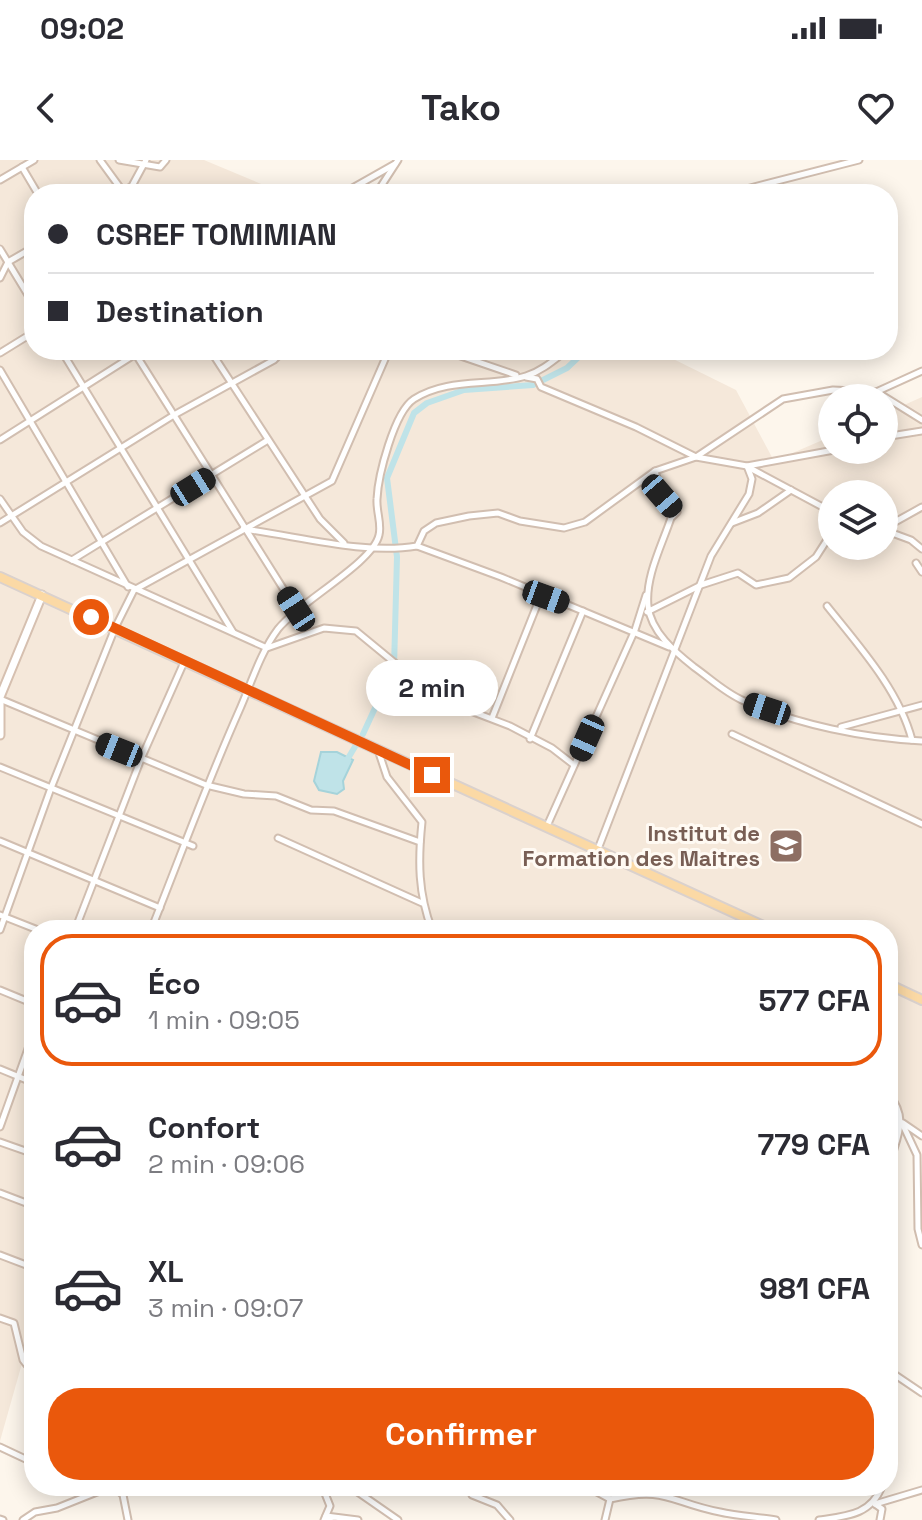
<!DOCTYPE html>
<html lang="fr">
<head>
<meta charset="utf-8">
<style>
  :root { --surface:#fff; --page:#f7f7f7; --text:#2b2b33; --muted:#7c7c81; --line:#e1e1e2; --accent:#ea580c }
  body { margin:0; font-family:"Space Grotesk",sans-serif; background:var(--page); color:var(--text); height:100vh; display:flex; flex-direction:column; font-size:30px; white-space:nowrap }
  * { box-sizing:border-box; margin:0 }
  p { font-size:26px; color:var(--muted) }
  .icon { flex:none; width:44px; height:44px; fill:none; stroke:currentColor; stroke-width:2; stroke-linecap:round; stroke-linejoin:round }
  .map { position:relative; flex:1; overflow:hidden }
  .drawer { position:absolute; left:24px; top:760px; width:874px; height:576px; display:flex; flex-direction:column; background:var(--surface); border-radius:32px; box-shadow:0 4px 20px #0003 }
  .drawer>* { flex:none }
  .top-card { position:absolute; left:24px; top:24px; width:874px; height:176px; border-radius:32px; box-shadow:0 4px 20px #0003; display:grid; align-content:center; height:176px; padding:0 24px; background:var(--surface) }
  .controls { position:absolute; left:818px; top:224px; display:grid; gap:16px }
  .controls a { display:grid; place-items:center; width:80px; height:80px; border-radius:50%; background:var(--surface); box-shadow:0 4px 20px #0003; font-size:40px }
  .end { position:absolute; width:36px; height:36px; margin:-18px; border:10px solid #ea580c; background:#fff; box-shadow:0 0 0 4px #fff }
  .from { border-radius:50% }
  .bubble { position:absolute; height:56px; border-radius:28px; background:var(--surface); box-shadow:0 4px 20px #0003; font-size:26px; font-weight:600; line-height:56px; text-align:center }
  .car { position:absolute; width:24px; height:48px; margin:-24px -12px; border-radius:10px; box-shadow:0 0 6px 2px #0007; background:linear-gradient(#222 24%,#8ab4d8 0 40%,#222 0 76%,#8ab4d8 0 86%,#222 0) }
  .top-card b { display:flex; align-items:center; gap:28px; height:76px; font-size:30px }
  .top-card b+b { border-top:2px solid var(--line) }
  .top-card i { width:20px; height:20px; background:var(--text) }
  ul { padding:14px 0 0; list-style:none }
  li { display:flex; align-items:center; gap:24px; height:132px; margin:0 16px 12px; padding:0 8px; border:4px solid transparent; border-radius:32px }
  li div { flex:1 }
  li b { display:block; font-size:30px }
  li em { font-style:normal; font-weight:600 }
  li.on { border-color:var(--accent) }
  li>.icon { width:72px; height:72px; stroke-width:1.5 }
  .cta { display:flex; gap:16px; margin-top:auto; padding:16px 24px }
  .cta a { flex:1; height:92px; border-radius:32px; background:var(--accent); color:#fff; font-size:32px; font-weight:600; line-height:92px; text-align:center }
  .status { display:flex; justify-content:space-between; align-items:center; height:56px; padding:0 40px; background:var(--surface); direction:ltr }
  .status svg { height:22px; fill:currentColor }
  header { display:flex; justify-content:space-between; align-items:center; height:104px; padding:0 24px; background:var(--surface); font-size:36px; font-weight:600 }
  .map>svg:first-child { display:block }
  .residential { fill:#f5e8da; fill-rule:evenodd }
  .water { fill:#bfe3e8; stroke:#a5d3da; stroke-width:2 }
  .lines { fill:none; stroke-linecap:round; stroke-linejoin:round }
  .canal { stroke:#bfe3e8; stroke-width:6 }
  .street-casing { stroke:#d1beb0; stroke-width:9 }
  .secondary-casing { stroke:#d6c0b0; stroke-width:11 }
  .primary-casing { stroke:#dad1cd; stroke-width:12 }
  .street { stroke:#fff; stroke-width:5 }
  .secondary { stroke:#fff; stroke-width:7 }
  .primary { stroke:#fbd9a5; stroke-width:8 }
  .route { stroke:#ea580c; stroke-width:10 }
  .labels { text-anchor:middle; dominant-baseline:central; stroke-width:6; stroke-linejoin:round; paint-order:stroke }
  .education-label { font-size:22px; font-weight:bold; fill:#785e54; stroke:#fffaf3; text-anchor:end }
</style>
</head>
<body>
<div class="status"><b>09:02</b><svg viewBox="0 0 49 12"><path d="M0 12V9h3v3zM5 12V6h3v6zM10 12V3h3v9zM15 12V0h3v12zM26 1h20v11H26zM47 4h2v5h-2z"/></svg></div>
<header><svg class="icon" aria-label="back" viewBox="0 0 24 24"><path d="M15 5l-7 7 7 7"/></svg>Tako<svg class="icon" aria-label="heart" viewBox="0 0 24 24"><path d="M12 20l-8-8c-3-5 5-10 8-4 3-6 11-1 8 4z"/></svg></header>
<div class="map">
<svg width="922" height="1360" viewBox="0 0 922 1360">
  <rect width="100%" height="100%" fill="#fdf6ec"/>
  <path class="residential" d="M0,0h204l81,34h-251v156h621l81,40 38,71 58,-25v14h52v-36l38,-17v733l-34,-9v-191h-854v391l-34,120zM832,334h52v52h-52z"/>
  <polygon class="water" points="321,592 337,592 353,600 343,621 344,629 337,634 319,630 314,621"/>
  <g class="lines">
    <g class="canal">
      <polyline points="363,574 394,507 397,397 387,318 414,253 427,243 464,230 533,225 567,208 586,190"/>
      <polyline points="347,600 356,585"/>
    </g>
    <defs>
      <g id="street">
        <polyline points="100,0 124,33"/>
        <polyline points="119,0 160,7 166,0"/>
        <polyline points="22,7 38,34"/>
        <polyline points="0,20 34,0"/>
        <polyline points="119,34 132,26 146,0"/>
        <polyline points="181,34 199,34"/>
        <polyline points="342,34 395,4"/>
        <polyline points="376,34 398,0"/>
        <polyline points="743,34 750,28 859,0"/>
        <polyline points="0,89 34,145"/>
        <polyline points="0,118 8,102 34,87"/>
        <polyline points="61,190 233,472"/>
        <polyline points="133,190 296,449"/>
        <polyline points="210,190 320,359 344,383"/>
        <polyline points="443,190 516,215"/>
        <polyline points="0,193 34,172"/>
        <polyline points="0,210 128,427"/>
        <polyline points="526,217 537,219 541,227 636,267 696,297 747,306 834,290"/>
        <polyline points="877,232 922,260"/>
        <polyline points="884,277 922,271"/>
        <polyline points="0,280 142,190"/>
        <polyline points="748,307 832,352"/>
        <path d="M655,311l7,25 15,16 -6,6c-9,27 -26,59 -23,88 3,26 27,46 46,61 17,12 31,26 50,34 55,24 119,37 178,40"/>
        <polyline points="0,339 23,372 41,386 267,488 324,468 356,471 401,508 463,548 510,566 552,588 574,605"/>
        <polyline points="884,360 895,362 922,347"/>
        <polyline points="0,363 174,255 274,200 284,190"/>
        <polyline points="732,363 758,353 791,330"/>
        <path d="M243,369c55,7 121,26 174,17l7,-15 12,-8 33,-7 29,-3 22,8 44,7 21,-6 70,-51 41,-14 87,-58 50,-9 43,2 46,-21"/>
        <polyline points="884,370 911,380 922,389"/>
        <polyline points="417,386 501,417 669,487"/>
        <polyline points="72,400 268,280"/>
        <polyline points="916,403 922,412"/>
        <path d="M827,446c32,40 72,84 85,134"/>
        <polyline points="647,452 701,425 738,413 756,425 789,418 816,397 832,372"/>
        <polyline points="0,539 206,625 244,634 276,636 311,650 334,651 420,682"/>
        <polyline points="492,558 541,435"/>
        <polyline points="841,567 922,545"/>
        <polyline points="732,574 922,664"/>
        <polyline points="530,579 583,451"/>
        <path d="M378,590l9,27 35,45c-4,39 -4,71 10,108"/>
        <polyline points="0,607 193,686"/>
        <polyline points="547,666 635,470 646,435"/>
        <polyline points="278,678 422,743"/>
        <polyline points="0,681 160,748"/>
        <polyline points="598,689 711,396 749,334 752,319 747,306"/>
        <polyline points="0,755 38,770"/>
        <polyline points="742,756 750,770"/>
        <polyline points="0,770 51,628 115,468 134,430 332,321 389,190"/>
        <polyline points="75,770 141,599 185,500"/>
        <path d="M151,770c29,-73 56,-147 88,-219 12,-27 21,-58 39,-82 21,-27 95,-66 101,-94 3,-11 -3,-24 -2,-36 1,-23 17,-87 37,-100 35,-22 76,-12 112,-23 16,-5 28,-16 41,-26"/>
        <polyline points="0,830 34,844"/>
        <polyline points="0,909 34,923"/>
        <path d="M888,933c23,28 7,45 0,77"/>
        <polyline points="902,963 917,995 918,1069 922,1085"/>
        <polyline points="903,963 922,976"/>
        <polyline points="0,967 34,872"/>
        <polyline points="0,982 34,994"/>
        <polyline points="0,1033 34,1046"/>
        <polyline points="0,1095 34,1108"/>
        <polyline points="0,1158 14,1163 23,1200 34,1214"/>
        <polyline points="888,1210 922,1233"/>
        <polyline points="0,1287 34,1303"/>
        <polyline points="114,1326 123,1335 128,1360"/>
        <polyline points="322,1326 330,1346 324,1360"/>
        <polyline points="349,1326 398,1360"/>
        <polyline points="472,1326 472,1335 497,1345 510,1360"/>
        <path d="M586,1326l24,13c57,-13 59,3 110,13 18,4 38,5 56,8"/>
        <polyline points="875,1344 922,1330"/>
        <polyline points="875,1344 882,1349 880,1360"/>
        <polyline points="0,1359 3,1360"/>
        <polyline points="23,1360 35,1352 57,1348 112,1326"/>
        <polyline points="330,1360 326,1356 358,1360"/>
        <polyline points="605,1360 610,1339"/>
        <path d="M819,1360c28,-4 52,-5 63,-34"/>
      </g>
      <g id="secondary">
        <polyline points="0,537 42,435"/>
        <polyline points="0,541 0,575"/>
      </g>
      <g id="primary">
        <polyline points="0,417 772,770"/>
        <polyline points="888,824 922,840"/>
      </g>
    </defs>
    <use href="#street" class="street-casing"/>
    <use href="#secondary" class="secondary-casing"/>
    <use href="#primary" class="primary-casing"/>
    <use href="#street" class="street"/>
    <use href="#secondary" class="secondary"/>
    <use href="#primary" class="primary"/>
  </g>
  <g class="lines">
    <polyline class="route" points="91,457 432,615"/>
  </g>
  <defs>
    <symbol id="school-square" viewBox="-11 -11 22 22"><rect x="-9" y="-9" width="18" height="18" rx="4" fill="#8d6e63" stroke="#fffaf3"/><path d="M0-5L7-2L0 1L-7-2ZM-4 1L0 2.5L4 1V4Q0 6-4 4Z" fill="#fff"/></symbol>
  </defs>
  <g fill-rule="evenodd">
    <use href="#school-square" x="766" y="666" width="40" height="40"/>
  </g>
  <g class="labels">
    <g class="education-label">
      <text x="760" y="673">Institut de<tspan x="760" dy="25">Formation des Maitres</tspan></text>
    </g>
  </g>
</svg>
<div class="controls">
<a><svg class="icon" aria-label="locate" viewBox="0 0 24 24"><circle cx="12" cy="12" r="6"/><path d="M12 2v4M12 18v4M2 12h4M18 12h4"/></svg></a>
<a><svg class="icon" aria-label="layers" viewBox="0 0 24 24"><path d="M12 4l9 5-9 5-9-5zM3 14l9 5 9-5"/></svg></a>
</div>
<i class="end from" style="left:91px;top:457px"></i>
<i class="end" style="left:432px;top:615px"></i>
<div class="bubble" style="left:366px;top:500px;width:132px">2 min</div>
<i class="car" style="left:193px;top:327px;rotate:58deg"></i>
<i class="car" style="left:662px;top:336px;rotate:139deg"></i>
<i class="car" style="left:546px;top:437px;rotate:110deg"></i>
<i class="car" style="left:296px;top:449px;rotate:327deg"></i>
<i class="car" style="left:767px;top:549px;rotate:288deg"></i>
<i class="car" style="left:587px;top:578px;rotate:204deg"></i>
<i class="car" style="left:119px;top:590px;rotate:292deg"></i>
<div class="top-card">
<b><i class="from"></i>CSREF TOMIMIAN</b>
<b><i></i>Destination</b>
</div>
<section class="drawer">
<ul>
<li class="on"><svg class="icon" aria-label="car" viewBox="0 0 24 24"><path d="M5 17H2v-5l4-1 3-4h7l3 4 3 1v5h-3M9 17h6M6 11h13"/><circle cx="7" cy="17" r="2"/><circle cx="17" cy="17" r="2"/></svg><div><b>Éco</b><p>1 min · 09:05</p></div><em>577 CFA</em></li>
<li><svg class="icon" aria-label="car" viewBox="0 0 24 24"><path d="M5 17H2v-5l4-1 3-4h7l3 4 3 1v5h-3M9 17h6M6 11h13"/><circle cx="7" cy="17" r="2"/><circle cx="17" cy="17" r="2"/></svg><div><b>Confort</b><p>2 min · 09:06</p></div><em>779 CFA</em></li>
<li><svg class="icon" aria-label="car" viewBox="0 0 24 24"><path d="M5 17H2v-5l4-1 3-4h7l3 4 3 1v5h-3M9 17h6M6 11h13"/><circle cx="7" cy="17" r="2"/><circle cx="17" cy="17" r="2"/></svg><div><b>XL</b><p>3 min · 09:07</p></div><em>981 CFA</em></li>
</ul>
<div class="cta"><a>Confirmer</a></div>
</section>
</div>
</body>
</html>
